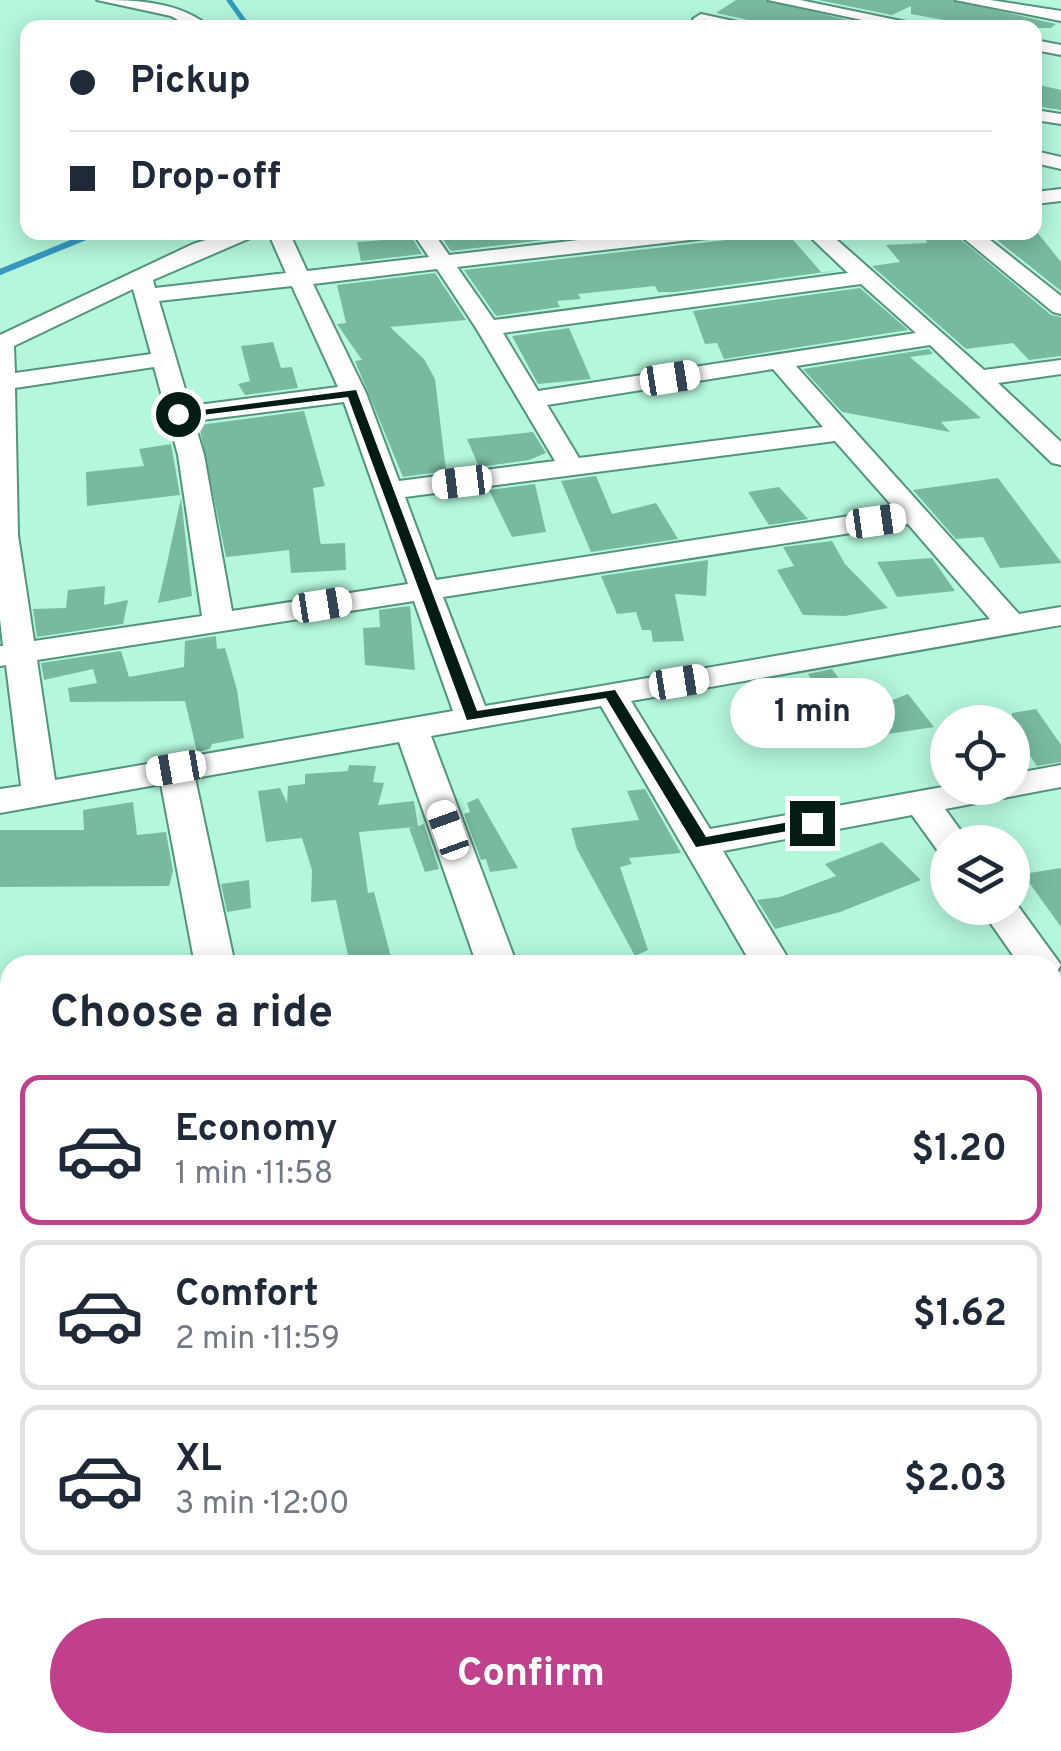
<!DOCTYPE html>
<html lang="en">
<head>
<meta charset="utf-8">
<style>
  :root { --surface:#fff; --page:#f2f2f3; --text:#1f2937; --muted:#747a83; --line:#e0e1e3; --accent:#c0408b }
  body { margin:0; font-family:Overpass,sans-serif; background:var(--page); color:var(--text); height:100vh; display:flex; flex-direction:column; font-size:38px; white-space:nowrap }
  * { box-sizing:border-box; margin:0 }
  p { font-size:32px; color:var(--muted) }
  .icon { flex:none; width:55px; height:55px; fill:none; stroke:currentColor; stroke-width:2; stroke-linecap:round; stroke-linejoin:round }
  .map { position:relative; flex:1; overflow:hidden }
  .panel { position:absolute; left:0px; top:955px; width:1062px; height:798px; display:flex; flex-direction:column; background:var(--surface); border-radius:30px 30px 0 0; box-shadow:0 5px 25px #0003 }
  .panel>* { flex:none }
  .hud { position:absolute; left:20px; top:20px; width:1022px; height:220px; border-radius:20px; box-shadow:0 5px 25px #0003; display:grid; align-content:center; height:220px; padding:0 50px; background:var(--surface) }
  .buttons { position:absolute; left:930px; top:705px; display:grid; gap:20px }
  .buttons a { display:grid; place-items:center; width:100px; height:100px; border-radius:50%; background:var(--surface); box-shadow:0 5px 25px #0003; font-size:50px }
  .end { position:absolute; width:45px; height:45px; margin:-22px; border:12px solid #021c13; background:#fff; box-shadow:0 0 0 5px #fff }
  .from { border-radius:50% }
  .bubble { position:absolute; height:70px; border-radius:35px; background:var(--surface); box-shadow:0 5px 25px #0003; font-size:32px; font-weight:700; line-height:70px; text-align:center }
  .car { position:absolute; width:30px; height:60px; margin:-30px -15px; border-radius:12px; box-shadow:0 0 8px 2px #0007; background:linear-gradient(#fff 24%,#345 0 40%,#fff 0 76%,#345 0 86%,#fff 0) }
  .hud b { display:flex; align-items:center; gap:35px; height:95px; font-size:38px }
  .hud b+b { border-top:2px solid var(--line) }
  .hud i { width:25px; height:25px; background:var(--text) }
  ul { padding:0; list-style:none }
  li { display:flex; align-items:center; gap:30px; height:150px; margin:0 20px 15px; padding:0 30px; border:5px solid var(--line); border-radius:20px }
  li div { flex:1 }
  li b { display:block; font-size:38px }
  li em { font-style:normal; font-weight:700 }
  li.on { border-color:var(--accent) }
  li>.icon { width:90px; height:90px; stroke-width:1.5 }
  h2 { padding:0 50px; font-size:45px; line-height:120px }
  .action { display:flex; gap:20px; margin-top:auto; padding:20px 50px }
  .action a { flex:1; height:115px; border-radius:60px; background:var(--accent); color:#fff; font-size:40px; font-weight:700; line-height:115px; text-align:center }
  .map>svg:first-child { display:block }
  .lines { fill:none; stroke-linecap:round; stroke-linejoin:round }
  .stream-far1 { stroke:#3599c0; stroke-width:5 }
  .stream { stroke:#3599c0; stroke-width:6 }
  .building { fill:#78baa0 }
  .minor-casing { stroke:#53947c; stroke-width:4 }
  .minor { fill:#fff; fill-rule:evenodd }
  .route { fill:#021c13 }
</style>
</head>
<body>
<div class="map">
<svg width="1061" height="1751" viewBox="0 0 1061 1751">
  <rect width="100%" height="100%" fill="#b4f7dc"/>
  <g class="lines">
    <polyline class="stream-far1" points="229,0 249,28"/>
    <polyline class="stream" points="0,272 98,232"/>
  </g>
  <g class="building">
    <polygon points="736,0 764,0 869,25 757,28 753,21 716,13"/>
    <polygon points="818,0 951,0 1056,24 1051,28 988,28 911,14 911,6 892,15"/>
    <polygon points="1035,84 1061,90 1061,110 1035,106"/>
    <polygon points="438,232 610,232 451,251"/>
    <polygon points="924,232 952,232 1051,315 1061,317 1061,356 1029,360 1013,343 966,349 872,266 900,262 886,245 927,243"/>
    <polygon points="987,232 1037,232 1061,262 1061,291"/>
    <polygon points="787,233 822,273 840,270 675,292 658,292 655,286 578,294 581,299 557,301 560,307 496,316 464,270"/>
    <polygon points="412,238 422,254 361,261 357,242"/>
    <polygon points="435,273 466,320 390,327 424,359 435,379 446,471 403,477 355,361 362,360 337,324 346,323 337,285"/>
    <polygon points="860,288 908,330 724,359 717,343 705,344 693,311"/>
    <polygon points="569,328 591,379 538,384 512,336"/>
    <polygon points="273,342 281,368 292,367 298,388 245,395 238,384 250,381 241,346"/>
    <polygon points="929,349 933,354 910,357 981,418 941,422 950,432 842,412 803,369"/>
    <polygon points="304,411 325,486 313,488 320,541 321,544 345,543 346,570 291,573 289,550 226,557 199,425"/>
    <polygon points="533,432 546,453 529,460 479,467 467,439"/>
    <polygon points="171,444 180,495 87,506 86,472 144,466 139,449"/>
    <polygon points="596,476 612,514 656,503 678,539 591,552 561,481"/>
    <polygon points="998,478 1061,562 1061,563 1000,568 983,537 956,539 913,490"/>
    <polygon points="535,484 546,532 512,537 489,490"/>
    <polygon points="779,487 808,519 769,525 748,492"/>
    <polygon points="181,498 192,596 158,603 167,563"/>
    <polygon points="832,541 845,564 888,608 845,616 803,615 777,570 794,566 783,547"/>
    <polygon points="932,558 955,591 897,597 877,562"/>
    <polygon points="708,560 706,596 675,594 684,641 653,642 651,630 642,630 636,612 617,614 601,576"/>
    <polygon points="105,586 104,605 128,600 123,624 37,637 33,609 66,608 68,590"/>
    <polygon points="410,606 415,670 365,665 363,628 380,627 379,610"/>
    <polygon points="216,636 217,649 225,648 237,690 244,738 212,744 210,749 197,752 185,701 70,702 68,688 97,683 93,669 44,680 41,663 121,651 129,677 184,667 185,641"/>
    <polygon points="832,669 862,712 908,694 934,727 804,747 801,736 838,722 836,718 806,722 788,693 817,688 808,674"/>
    <polygon points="1036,709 1061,745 1061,762 1037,766 1012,729 1012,713"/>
    <polygon points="349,765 376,766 373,782 384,783 378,805 414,801 418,826 424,824 439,869 425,872 409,828 414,827 359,832 368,893 374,892 393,965 350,965 336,900 311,902 312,870 302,838 266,842 258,791 280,788 287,803 288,786 305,784 305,774 348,771"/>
    <polygon points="645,789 681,853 629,858 632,864 620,867 648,950 635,956 577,849 571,828 639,820 627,791"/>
    <polygon points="478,798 518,868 490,872 486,859 481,860 464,814 470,812 467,803"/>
    <polygon points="133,802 137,835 166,832 173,871 169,886 0,887 0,830 84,830 83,810"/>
    <polygon points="882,842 921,880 840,912 775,929 757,900 780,897 836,876 825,864"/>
    <polygon points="1061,868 1061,927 1023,874"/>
    <polygon points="249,880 251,908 227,912 221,884"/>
  </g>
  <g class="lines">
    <defs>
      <g id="minor">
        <path d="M97,0c39,0 83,1 114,28h-19l-21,-12z"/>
        <polygon points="768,0 800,0 935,28 900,28"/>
        <polygon points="955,0 990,0 1061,11 1061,21"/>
        <polygon points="701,14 752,25 753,28 696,22 693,19"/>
        <polygon points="1035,40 1061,45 1061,55 1035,50"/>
        <polygon points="1035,110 1061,114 1061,124 1035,120"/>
        <polygon points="1035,151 1061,157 1061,169 1035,163"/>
        <polygon points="1061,189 1061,201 1035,204 1035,192"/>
        <path d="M231,232h33l-111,48 2,8 131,-15 -18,-41h21l18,39 122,-14 -17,-25h21l16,23 198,-23h70l-10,6 -250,29 37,53 354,-47 -43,-41h23l156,138 77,-10v14l-63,9 63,59v23l-9,-2 -122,-118 -134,21 223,248 42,-7v18l-430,76 79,128 238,-43 64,2v-14l49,-9v22l-116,22 24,33h-21v11l-10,-2 -26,-36 -189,36 69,114h-40l-151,-259 -170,30 86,229h-40l-78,-223 -204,36 40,187h-40l-34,-181 -161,29v-24l21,-3 -15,-121 -6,1v-20h3l-3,-27v-284l193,-91zM437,269l39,59 79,133 -156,20 -33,-88 -53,-109zM861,284l55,49 -378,58 -35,-58zM292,286l46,101 -148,19 -31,-105zM133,289l18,65 -136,19 -1,-27zM154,367l24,88 24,161 -168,25 -16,-106 -3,-147zM773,369l50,58 -244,31 -32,-53zM344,402l64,182 -176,27 -28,-156 -10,-34zM835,441l60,68 -459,71 -31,-83zM908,524l82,95 -505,87 -42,-109zM414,601l39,110 -398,69 -18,-120z"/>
        <polygon points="956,232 980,232 1061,296 1061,314 1053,312"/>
        <polygon points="1013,899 1061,965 1055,975 1052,965 1020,965 980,908 1012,908"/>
        <polygon points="1061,1079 1061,1113 1052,1115 1052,1081"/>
        <polygon points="10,1112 10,1148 0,1150 0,1114"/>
        <polygon points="1061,1405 1061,1453 1052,1455 1052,1406"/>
        <polygon points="10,1692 10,1742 31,1742 12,1751 0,1751 0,1694"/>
        <polygon points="406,1742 466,1742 468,1751 408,1751"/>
        <polygon points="860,1742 921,1742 924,1751 864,1751"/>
      </g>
    </defs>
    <use href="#minor" class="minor-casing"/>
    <use href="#minor" class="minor"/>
  </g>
  <polygon class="route" points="356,390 477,711 615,690 706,837 812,818 819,823 817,826 696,847 606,698 467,720 348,397 178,418 172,414"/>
</svg>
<div class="buttons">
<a><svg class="icon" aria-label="locate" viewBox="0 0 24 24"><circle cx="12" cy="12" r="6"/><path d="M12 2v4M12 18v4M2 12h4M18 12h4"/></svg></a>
<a><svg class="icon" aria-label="layers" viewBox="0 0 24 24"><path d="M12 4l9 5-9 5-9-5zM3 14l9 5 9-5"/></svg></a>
</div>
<i class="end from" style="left:178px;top:414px"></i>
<i class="end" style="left:812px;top:823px"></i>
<div class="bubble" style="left:730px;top:678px;width:165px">1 min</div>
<i class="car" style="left:670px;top:378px;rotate:81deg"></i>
<i class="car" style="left:462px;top:482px;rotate:263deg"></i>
<i class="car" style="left:876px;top:521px;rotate:82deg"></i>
<i class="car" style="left:322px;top:605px;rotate:81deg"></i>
<i class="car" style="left:679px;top:682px;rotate:81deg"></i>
<i class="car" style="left:176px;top:768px;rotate:260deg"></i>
<i class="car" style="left:448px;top:830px;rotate:340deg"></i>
<div class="hud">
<b><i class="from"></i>Pickup</b>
<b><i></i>Drop-off</b>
</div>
<section class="panel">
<h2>Choose a ride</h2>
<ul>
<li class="on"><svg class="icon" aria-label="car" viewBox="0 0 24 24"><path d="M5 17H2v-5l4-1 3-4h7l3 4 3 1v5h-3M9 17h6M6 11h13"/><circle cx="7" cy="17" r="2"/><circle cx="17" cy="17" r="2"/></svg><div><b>Economy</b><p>1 min · 11:58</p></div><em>$1.20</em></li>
<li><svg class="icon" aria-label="car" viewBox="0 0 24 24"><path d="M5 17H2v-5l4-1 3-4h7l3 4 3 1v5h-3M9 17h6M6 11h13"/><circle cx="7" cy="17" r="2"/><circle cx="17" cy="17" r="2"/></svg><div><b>Comfort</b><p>2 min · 11:59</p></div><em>$1.62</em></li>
<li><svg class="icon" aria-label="car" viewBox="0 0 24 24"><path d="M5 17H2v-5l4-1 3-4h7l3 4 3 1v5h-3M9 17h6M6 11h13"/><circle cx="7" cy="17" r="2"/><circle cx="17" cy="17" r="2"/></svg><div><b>XL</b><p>3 min · 12:00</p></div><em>$2.03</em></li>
</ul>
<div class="action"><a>Confirm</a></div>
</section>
</div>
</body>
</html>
